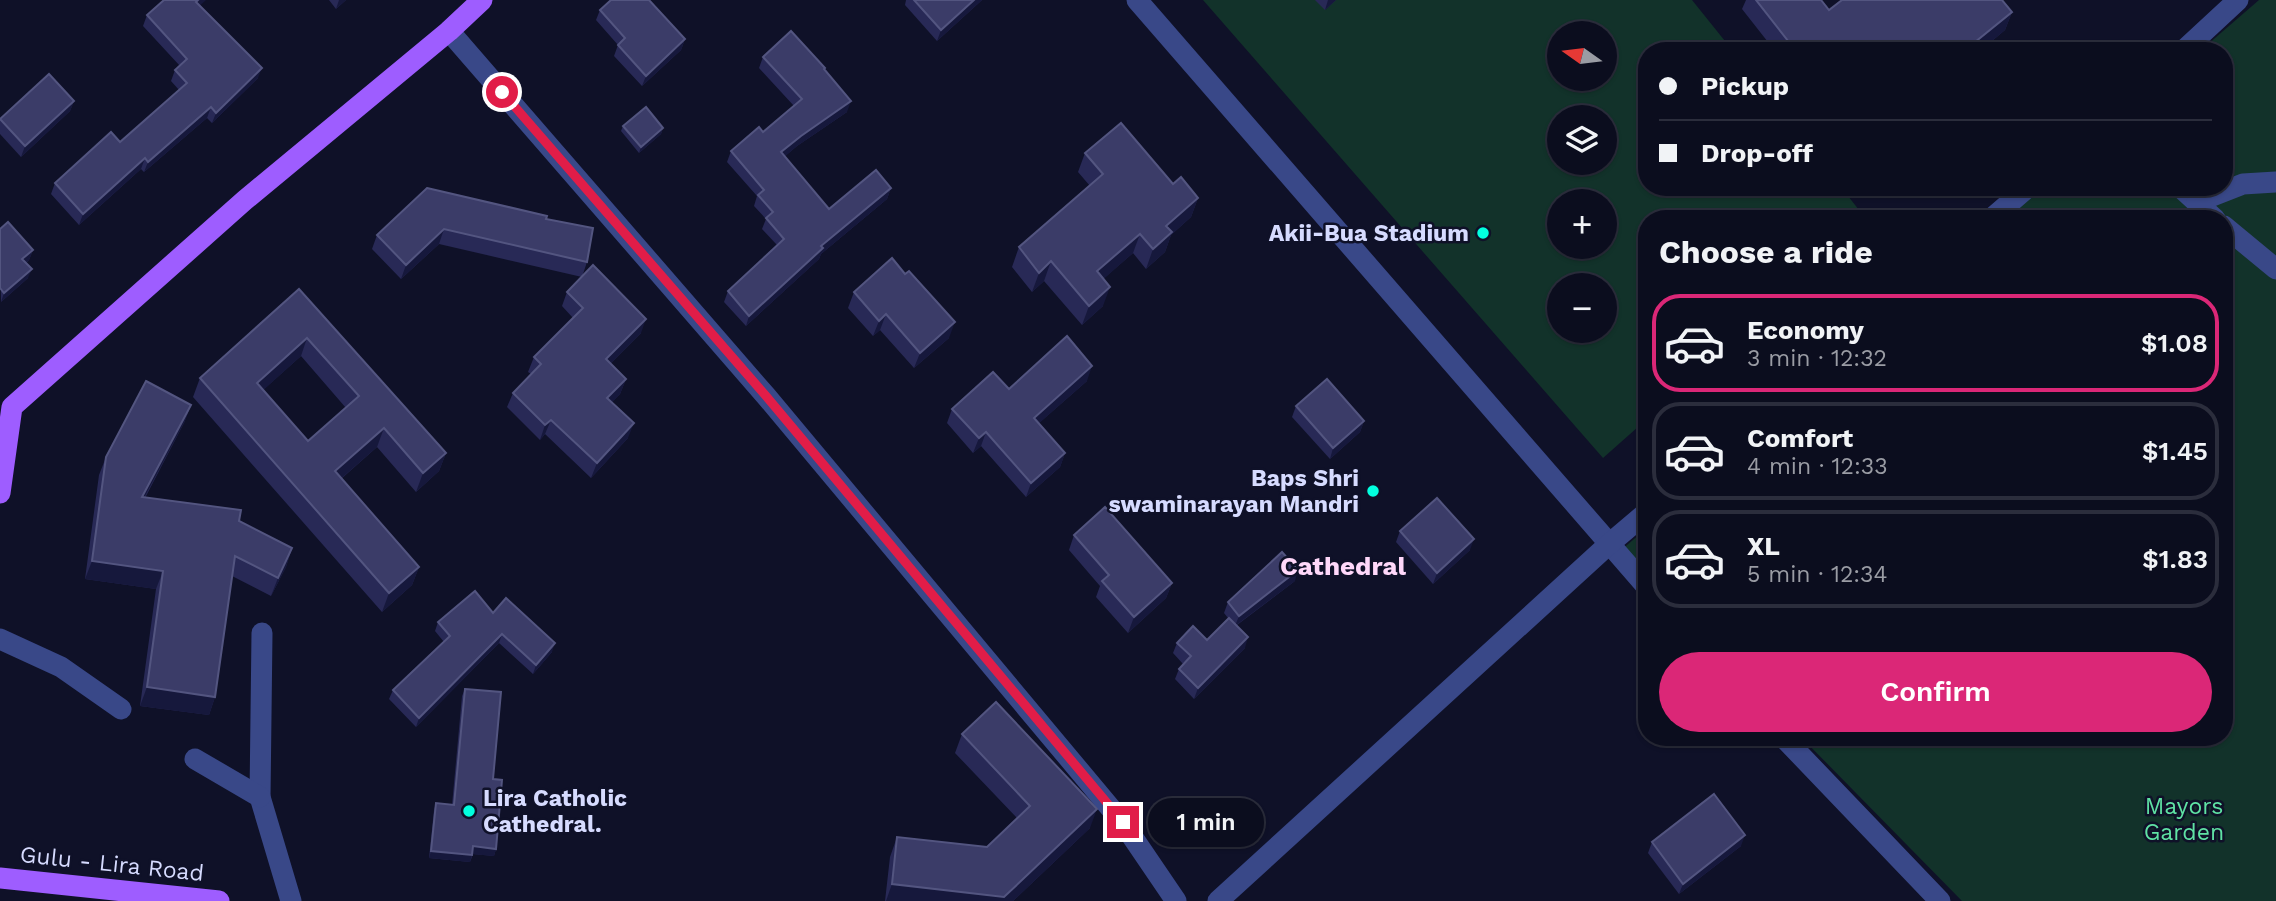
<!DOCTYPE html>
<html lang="en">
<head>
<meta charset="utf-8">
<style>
  :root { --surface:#0b0d1e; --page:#141627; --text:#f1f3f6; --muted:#9a9ca4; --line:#2b2d3c; --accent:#db2777 }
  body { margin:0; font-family:"Work Sans",sans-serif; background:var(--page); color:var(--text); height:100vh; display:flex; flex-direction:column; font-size:26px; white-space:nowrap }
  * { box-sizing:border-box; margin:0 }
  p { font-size:23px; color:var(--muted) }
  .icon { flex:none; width:38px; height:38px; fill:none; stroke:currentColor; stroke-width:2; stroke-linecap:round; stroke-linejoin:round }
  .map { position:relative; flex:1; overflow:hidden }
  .sheet { position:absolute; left:1638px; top:210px; width:595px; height:536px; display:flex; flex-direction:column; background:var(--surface); border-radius:28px; box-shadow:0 2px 5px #0004,0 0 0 2px var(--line) }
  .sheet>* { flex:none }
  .banner { position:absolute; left:1638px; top:42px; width:595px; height:154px; border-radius:28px; box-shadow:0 2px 5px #0004,0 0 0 2px var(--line); display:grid; align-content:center; height:154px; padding:0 21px; background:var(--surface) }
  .needle { width:46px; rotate:284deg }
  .fabs { position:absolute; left:1547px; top:21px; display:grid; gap:14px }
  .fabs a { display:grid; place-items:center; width:70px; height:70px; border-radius:50%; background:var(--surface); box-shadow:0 2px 5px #0004,0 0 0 2px var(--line); font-size:35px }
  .end { position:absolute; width:32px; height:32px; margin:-16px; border:9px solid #e11d48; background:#fff; box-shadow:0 0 0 4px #fff }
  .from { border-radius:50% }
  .bubble { position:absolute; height:49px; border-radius:24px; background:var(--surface); box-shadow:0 2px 5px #0004,0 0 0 2px var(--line); font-size:23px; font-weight:600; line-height:49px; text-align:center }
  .banner b { display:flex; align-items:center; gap:24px; height:66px; font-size:26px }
  .banner b+b { border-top:2px solid var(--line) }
  .banner i { width:18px; height:18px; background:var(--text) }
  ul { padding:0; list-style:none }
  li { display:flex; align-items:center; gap:21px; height:98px; margin:0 14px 10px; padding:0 7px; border:4px solid var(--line); border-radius:28px }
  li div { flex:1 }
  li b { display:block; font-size:26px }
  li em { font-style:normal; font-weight:600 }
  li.current { border-color:var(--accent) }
  li>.icon { width:63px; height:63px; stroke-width:1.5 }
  h2 { padding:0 21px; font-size:32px; line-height:84px }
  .button { display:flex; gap:14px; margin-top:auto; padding:14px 21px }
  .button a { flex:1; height:80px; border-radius:42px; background:var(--accent); color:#fff; font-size:28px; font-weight:600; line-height:80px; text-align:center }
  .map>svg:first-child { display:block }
  .green { fill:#12322a; fill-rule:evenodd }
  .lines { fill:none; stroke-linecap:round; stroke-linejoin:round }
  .minor { stroke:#394888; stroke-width:21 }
  .major { stroke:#9e5dff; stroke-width:21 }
  .wall { fill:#282956; fill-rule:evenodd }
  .shaded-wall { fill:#16183c }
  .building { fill:#3b3c68; stroke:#535580; stroke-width:2; fill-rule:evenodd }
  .route { stroke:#e11d48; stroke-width:9 }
  .poi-dot { fill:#02ffdf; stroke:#0f1128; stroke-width:2.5 }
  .labels { text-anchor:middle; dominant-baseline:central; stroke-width:5; stroke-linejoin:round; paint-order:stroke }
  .poi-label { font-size:23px; font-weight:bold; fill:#d6dbff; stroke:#0f1128; text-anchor:end }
  .park-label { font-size:23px; fill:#5fe2a4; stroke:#0f1128 }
  .street-label { font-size:23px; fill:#d6dbff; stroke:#0f1128 }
  .quarter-label { font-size:26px; font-weight:bold; fill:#ffd8fa; stroke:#0f1128 }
</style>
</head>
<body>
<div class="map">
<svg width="2276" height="901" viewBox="0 0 2276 901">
  <rect width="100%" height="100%" fill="#0f1128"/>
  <g class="green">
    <path d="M1203,0h489l41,51h-86v136h194l25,32h-219v200l-44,39zM1559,33h46v46h-46zM1559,117h46v46h-46zM1559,201h46v46h-46zM1559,285h46v46h-46z"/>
    <polygon points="2259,0 2276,0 2276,901 1962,901 1801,737 2224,737 2224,219 2005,219 2042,187 2224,187 2224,51 2200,51"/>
    <polygon points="1647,528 1647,579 1620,551"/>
  </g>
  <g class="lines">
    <g class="minor">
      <polyline points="1137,0 1647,587"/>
      <polyline points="449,31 766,396 1123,823 1176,901"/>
      <polyline points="2183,51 2238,0"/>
      <polyline points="2180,187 2215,219"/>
      <polyline points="2197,202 2243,184 2276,182"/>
      <polyline points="1991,219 2028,187"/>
      <polyline points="2224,226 2276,269"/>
      <polyline points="262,633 260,797 291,901"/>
      <polyline points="0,639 61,667 121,709"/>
      <polyline points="1783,737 1940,901"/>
      <polyline points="195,759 260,797"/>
      <polyline points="1218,901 1608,545 1647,512"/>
    </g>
    <g class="major">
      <polyline points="0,493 12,407 245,200 449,31 482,0"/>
      <polyline points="0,878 219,901"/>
    </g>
  </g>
  <g class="wall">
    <polygon points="329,0 346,0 336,9"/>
    <polygon points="906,0 982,0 937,41 905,5"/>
    <polygon points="1315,0 1336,0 1325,10"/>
    <polygon points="1746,0 1821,0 1829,10 2012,12 2005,30 1980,51 1775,51 1742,9"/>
    <polygon points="200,5 258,78 212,123 207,118 144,172 141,169 79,225 51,194 55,183 120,142 179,90 171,81 175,70 180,66 143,26 147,15"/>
    <polygon points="600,10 685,39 681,50 642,86 614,56 618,45 596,20"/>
    <polygon points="763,57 825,68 825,70 847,112 797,146 784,157 829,209 891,188 887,199 821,254 819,259 746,326 724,302 728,291 777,245 762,229 766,219 754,206 757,196 727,162 731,151 763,132 794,106 759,68"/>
    <polygon points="74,101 70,111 21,157 0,134 0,119"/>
    <polygon points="623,126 663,128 661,134 639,153 621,131"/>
    <polygon points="1085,153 1173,184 1198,198 1191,217 1171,235 1165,252 1146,269 1133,253 1103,279 1103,306 1082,325 1044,281 1032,292 1012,267 1019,247 1090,186 1078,172"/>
    <polygon points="546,219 587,262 582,277 641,333 610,364 626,379 620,394 612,402 628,438 591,478 545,434 540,440 507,407 513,393 531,374 528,372 534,357 573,318 562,306 567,292 582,277 439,244 401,279 372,249 377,235"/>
    <polygon points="0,229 33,250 29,260 26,263 28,278 1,302"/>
    <path d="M299,289l147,164 -7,18 -23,21 -39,-45 -36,32 78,88 -7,18 -30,27 -189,-215 7,-19zM301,356l45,52 -38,33 -45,-51z"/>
    <polygon points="854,292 949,338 914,368 880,330 873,336 848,308"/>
    <polygon points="1087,381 1039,423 1065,453 1060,467 1026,497 981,446 973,453 947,423 952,409 1009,389"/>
    <polygon points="191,405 184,423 145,498 239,521 292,548 286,567 271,596 232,576 215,697 209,715 140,706 156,589 85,579 99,475 106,457"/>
    <polygon points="1296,406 1364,421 1360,432 1330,459 1292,417"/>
    <polygon points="1400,531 1470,550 1433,584 1396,542"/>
    <polygon points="1074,535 1172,583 1166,598 1128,633 1096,597 1100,586 1069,550"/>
    <polygon points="1295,581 1237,625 1245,648 1194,699 1175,679 1179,669 1183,664 1173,653 1177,643 1207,640 1228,618 1224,613 1228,602"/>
    <polygon points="493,613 552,652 533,674 499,643 416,727 389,699 393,690 444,642 435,631 438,622"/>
    <polygon points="465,689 493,779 496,849 494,856 473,854 470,862 429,858 434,810 436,803 452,805 462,696"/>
    <polygon points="962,734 1090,828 1013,901 885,901 890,857 897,837 987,847 1017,818 955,753"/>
    <polygon points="1652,842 1741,846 1679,894 1648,853"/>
  </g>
  <g class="shaded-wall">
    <polygon points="198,0 206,0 193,12 196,2"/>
    <polygon points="339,0 346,0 336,9"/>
    <polygon points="974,0 982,0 937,41 941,30"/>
    <polygon points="1328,0 1336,0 1325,10"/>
    <polygon points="2012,12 2005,30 1980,51 1964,51"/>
    <polygon points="685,39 681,50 642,86 646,76"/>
    <polygon points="262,68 258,78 212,123 216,113"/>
    <polygon points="74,101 70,111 21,157 25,146"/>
    <polygon points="851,101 847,112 797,146 777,163 781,152 801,136"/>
    <polygon points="211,107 207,118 144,172 148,162"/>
    <polygon points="663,128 661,134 639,153 641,147"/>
    <polygon points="145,158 141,169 79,225 83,214"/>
    <polygon points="891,188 887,199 821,254 819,259 746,326 749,316 821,246"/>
    <polygon points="1198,198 1191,217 1171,235 1165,252 1146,269 1153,249 1166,226"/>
    <polygon points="444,229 439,244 401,279 406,265"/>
    <polygon points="1140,234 1133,253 1090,291 1097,271"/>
    <polygon points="33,250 29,260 19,269 22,259"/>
    <polygon points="1051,261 1044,281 1032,292 1039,273"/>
    <polygon points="32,269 28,278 1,302 4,293"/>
    <polygon points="1110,287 1103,306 1082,325 1089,306"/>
    <polygon points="886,314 880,330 873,336 879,321"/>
    <polygon points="646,319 641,333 600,374 606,359"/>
    <polygon points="955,322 949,338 914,368 920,353"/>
    <polygon points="307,338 301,356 250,402 257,383"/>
    <polygon points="1092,366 1087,381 1029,432 1034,418"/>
    <polygon points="626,379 620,394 602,413 607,398"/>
    <polygon points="191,405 184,423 135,515 142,497"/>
    <polygon points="551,420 545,434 540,440 545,425"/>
    <polygon points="1364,421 1360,432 1330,459 1333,448"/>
    <polygon points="634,423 628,438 591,478 597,463"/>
    <polygon points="384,428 377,447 328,490 335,471"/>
    <polygon points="986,432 981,446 973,453 979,438"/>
    <polygon points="446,453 439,471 416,492 423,473"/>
    <polygon points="1065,453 1060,467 1026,497 1031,483"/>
    <polygon points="1474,539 1470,550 1433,584 1437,573"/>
    <polygon points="292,548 286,567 271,596 278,578"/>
    <polygon points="92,561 163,571 156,589 85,579"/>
    <polygon points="419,567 412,585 382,612 389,593"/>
    <polygon points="1298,570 1295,581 1235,626 1239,616"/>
    <polygon points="1172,583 1166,598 1128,633 1134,617"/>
    <polygon points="502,634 499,643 416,727 419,718"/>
    <polygon points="1248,637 1245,648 1194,699 1198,688"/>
    <polygon points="555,643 552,652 533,674 536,665"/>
    <polygon points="147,687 215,697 209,715 140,706"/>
    <polygon points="1097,809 1090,828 1013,901 886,901 892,884"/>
    <polygon points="1745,835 1741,846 1679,894 1683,884"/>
    <polygon points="473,846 496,849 494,856 471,854"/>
    <polygon points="431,851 472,855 470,862 429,858"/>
  </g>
  <g class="building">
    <polygon points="164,0 198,0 196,2 262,68 216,113 211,107 148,162 145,158 83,214 55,183 111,132 120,142 187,83 175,70 187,59 147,15"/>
    <polygon points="611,0 649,0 685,39 646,76 618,45 625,38 600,10"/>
    <polygon points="914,0 974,0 941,30"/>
    <polygon points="1756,0 1821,0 1829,10 1842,0 2002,0 2012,12 1964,51 1796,51"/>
    <polygon points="791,31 825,68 824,69 851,101 801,136 781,152 829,209 876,170 891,188 821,246 823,248 749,316 728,291 784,239 766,218 773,212 758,195 764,190 731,151 759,127 763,132 802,99 763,57"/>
    <polygon points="49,74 74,101 25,146 0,119"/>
    <polygon points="646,107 663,128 641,147 623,126"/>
    <polygon points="1121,123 1173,184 1181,177 1198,198 1166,226 1172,232 1153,249 1140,234 1097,271 1110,287 1089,306 1051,261 1039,273 1019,247 1103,174 1085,153"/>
    <polygon points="427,188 547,216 546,219 593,228 587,262 444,229 406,265 377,235"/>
    <polygon points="8,222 33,250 22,259 32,269 4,293 0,288 0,229"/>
    <polygon points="892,258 905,274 909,271 955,322 920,353 886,314 879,321 854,292"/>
    <polygon points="593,265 646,319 606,359 626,379 607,398 634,423 597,463 551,420 545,425 513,393 541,364 534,357 583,308 567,292"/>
    <path d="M299,289l147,164 -23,20 -39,-45 -49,43 84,96 -30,26 -189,-215zM307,338l52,58 -51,45 -51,-58z"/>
    <polygon points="1067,336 1092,366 1034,418 1065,453 1031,483 986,432 979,438 952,409 993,372 1009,389"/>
    <polygon points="1327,379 1364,421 1333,448 1296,406"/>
    <polygon points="146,381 191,405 142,497 241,510 239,521 292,548 278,578 235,556 215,697 147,687 163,571 92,561 106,457"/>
    <polygon points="1437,498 1474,539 1437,573 1400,531"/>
    <polygon points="1105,507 1172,583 1134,617 1102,581 1109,575 1074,535"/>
    <polygon points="1282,552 1298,570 1239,616 1228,602"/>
    <polygon points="475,591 493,613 506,598 555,643 536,665 502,634 419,718 393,690 450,636 438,622"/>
    <polygon points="1229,618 1248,637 1198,688 1179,669 1191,656 1177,643 1193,626 1207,640"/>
    <polygon points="465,689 501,692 493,779 502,780 496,849 473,846 472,855 431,851 436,803 454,805"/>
    <polygon points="996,702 1097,809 1004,897 892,884 897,837 987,847 1030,806 962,734"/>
    <polygon points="1714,794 1745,835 1683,884 1652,842"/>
  </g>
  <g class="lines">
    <polyline class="route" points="502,92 766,396 1123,822"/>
  </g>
  <g class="poi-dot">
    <circle cx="1483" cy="233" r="7"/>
    <circle cx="1373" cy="491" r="7"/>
    <circle cx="469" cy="811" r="7"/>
  </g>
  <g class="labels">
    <g class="poi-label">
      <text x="1469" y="233">Akii-Bua Stadium</text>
      <text x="1359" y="478">Baps Shri<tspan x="1359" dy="26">swaminarayan Mandri</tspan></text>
      <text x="483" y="798" text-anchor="start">Lira Catholic<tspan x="483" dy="26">Cathedral.</tspan></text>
    </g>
    <g class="park-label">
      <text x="2184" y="806">Mayors<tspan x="2184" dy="26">Garden</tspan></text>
    </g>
    <g class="street-label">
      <text transform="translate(112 864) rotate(6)">Gulu - Lira Road</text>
    </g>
    <g class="quarter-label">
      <text x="1343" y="566">Cathedral</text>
    </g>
  </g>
</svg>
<div class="fabs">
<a><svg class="needle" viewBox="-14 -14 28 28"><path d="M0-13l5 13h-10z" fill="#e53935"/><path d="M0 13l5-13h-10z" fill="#9a9ca4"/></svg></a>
<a><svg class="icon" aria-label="layers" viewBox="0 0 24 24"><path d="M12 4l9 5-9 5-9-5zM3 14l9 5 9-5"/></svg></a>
<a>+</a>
<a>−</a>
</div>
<i class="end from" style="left:502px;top:92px"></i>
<i class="end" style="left:1123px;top:822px"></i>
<div class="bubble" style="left:1148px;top:798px;width:116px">1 min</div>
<div class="banner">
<b><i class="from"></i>Pickup</b>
<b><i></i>Drop-off</b>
</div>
<section class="sheet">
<h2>Choose a ride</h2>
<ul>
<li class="current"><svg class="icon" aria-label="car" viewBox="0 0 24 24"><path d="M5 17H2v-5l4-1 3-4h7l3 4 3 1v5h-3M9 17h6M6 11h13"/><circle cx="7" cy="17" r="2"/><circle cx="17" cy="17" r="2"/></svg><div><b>Economy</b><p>3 min · 12:32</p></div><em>$1.08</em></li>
<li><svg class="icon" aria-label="car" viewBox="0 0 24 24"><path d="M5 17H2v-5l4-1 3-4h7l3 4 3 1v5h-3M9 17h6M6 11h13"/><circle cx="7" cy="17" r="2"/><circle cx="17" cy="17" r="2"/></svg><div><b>Comfort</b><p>4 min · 12:33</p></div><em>$1.45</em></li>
<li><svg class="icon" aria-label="car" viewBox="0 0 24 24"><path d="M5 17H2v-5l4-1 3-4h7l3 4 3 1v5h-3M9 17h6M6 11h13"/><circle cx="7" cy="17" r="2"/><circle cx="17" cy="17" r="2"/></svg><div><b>XL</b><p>5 min · 12:34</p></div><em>$1.83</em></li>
</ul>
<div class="button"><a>Confirm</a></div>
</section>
</div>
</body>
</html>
